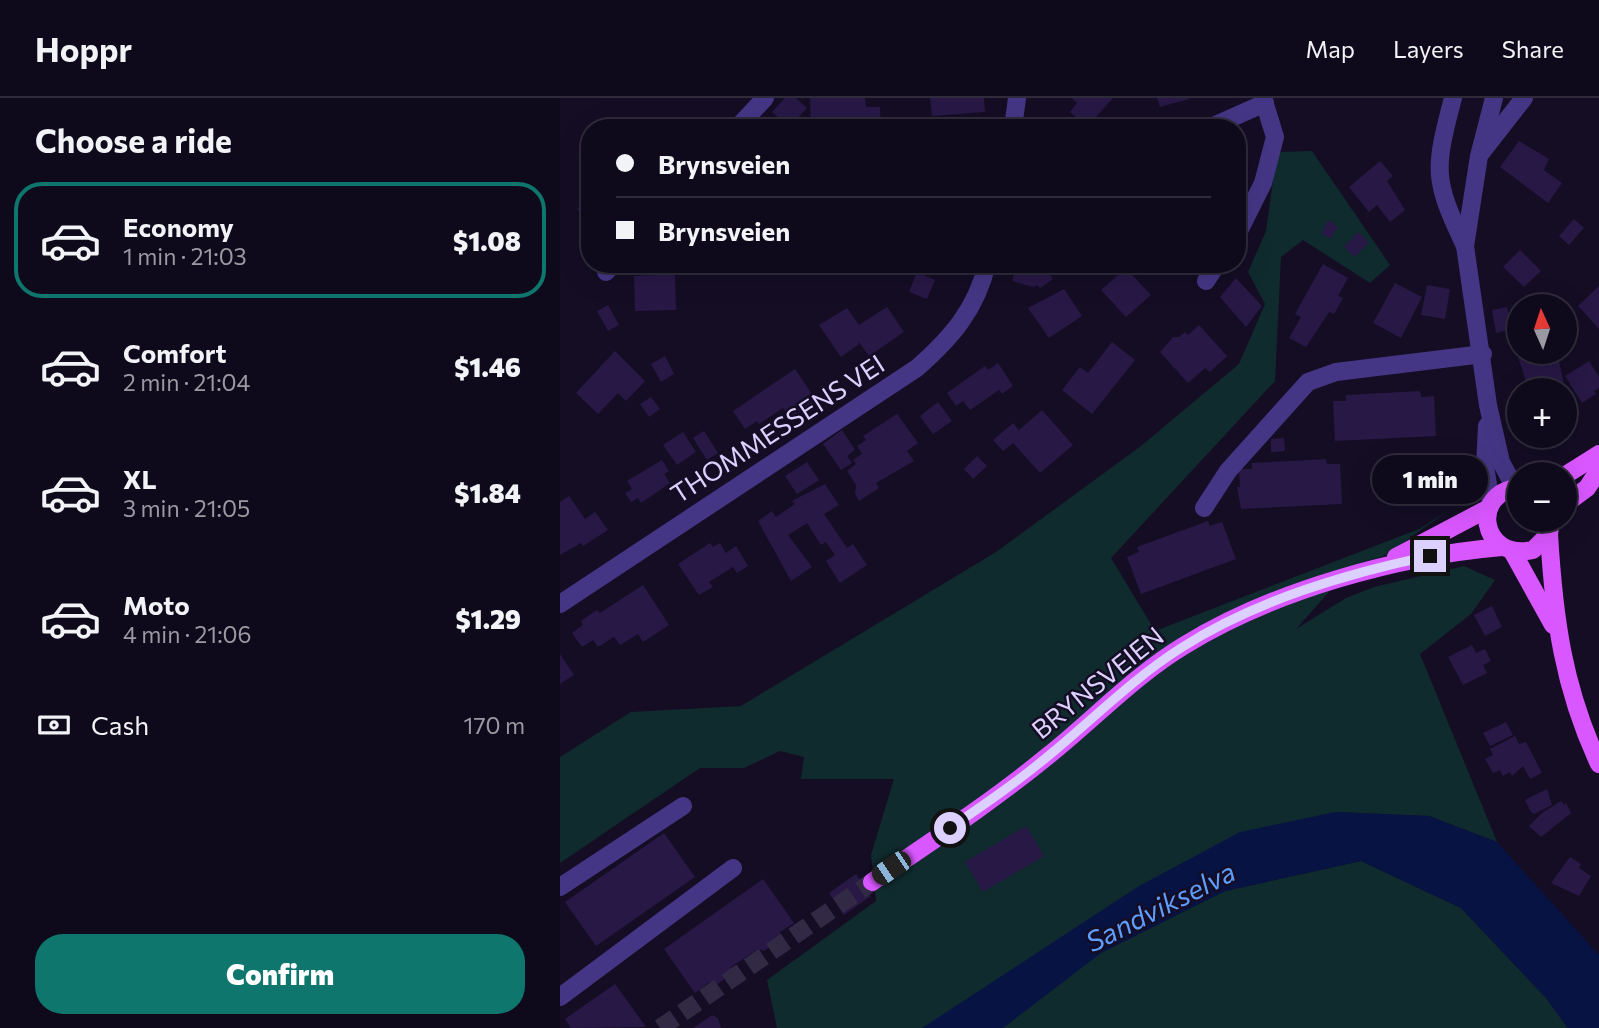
<!DOCTYPE html>
<html lang="en">
<head>
<meta charset="utf-8">
<style>
  :root { --surface:#0f0a1b; --page:#1d1828; --text:#f1f3f6; --muted:#9b9aa3; --line:#2f2b3a; --accent:#0f766e }
  body { margin:0; font-family:Commissioner,sans-serif; background:var(--page); color:var(--text); height:100vh; display:flex; flex-direction:column; font-size:26px; white-space:nowrap }
  * { box-sizing:border-box; margin:0 }
  p { font-size:23px; color:var(--muted) }
  .icon { flex:none; width:38px; height:38px; fill:none; stroke:currentColor; stroke-width:2; stroke-linecap:round; stroke-linejoin:round }
  .map { position:relative; flex:1; overflow:hidden }
  .sheet { display:flex; flex-direction:column; background:var(--surface); width:560px }
  .sheet>* { flex:none }
  .hud { position:absolute; left:21px; top:21px; width:665px; height:154px; border-radius:28px; box-shadow:0 7px 28px #0002,0 0 0 2px var(--line); display:grid; align-content:center; height:154px; padding:0 35px; background:var(--surface) }
  .needle { width:46px; rotate:357deg }
  .tools { position:absolute; left:947px; top:196px; display:grid; gap:14px }
  .tools a { display:grid; place-items:center; width:70px; height:70px; border-radius:50%; background:var(--surface); box-shadow:0 7px 28px #0002,0 0 0 2px var(--line); font-size:35px }
  .end { position:absolute; width:32px; height:32px; margin:-16px; border:9px solid #dcd0ff; background:#111; box-shadow:0 0 0 4px #111 }
  .from { border-radius:50% }
  .bubble { position:absolute; height:49px; border-radius:24px; background:var(--surface); box-shadow:0 7px 28px #0002,0 0 0 2px var(--line); font-size:23px; font-weight:800; line-height:49px; text-align:center }
  .car { position:absolute; width:21px; height:42px; margin:-21px -10px; border-radius:9px; box-shadow:0 0 5px 2px #0007; background:linear-gradient(#222 24%,#8ab4d8 0 40%,#222 0 76%,#8ab4d8 0 86%,#222 0) }
  .hud b { display:flex; align-items:center; gap:24px; height:66px; font-size:26px }
  .hud b+b { border-top:2px solid var(--line) }
  .hud i { width:18px; height:18px; background:var(--text) }
  ul { padding:0; list-style:none }
  li { display:flex; align-items:center; gap:21px; height:116px; margin:0 14px 10px; padding:0 21px; border:4px solid transparent; border-radius:28px }
  li div { flex:1 }
  li b { display:block; font-size:26px }
  li em { font-style:normal; font-weight:800 }
  li.on { border-color:var(--accent) }
  li>.icon { width:63px; height:63px; stroke-width:1.5 }
  h2 { padding:0 35px; font-size:32px; line-height:84px }
  .pay { display:flex; align-items:center; gap:18px; height:77px; padding:0 35px; font-size:26px }
  .pay p { margin-inline-start:auto }
  .cta { display:flex; gap:14px; margin-top:auto; padding:14px 35px }
  .cta a { flex:1; height:80px; border-radius:28px; background:var(--accent); color:#fff; font-size:28px; font-weight:800; line-height:80px; text-align:center }
  header { display:flex; align-items:center; gap:42px; box-sizing:border-box; height:98px; padding:0 35px; background:var(--surface); border-bottom:2px solid var(--line) }
  header strong { font-size:33px }
  nav { display:flex; gap:38px; margin-inline-start:auto; font-size:24px }
  main { display:flex; flex:1; min-height:0 }
  .map>svg:first-child { display:block }
  .green { fill:#102b2e }
  .water { fill:#071443 }
  .building { fill:#281846 }
  .lines { fill:none; stroke-linecap:round; stroke-linejoin:round }
  .major-tunnel { stroke:#322a45; stroke-width:18; stroke-dasharray:18 9; stroke-linecap:butt }
  .minor { stroke:#453685; stroke-width:18 }
  .major { stroke:#d957ff; stroke-width:18 }
  .route { stroke:#dcd0ff; stroke-width:9 }
  .labels { text-anchor:middle; dominant-baseline:central; stroke-width:5; stroke-linejoin:round; paint-order:stroke }
  .street-label { font-size:26px; fill:#dcd0ff; stroke:#140d24 }
  .water-label { font-size:28px; font-style:italic; fill:#5e9cff; stroke:#140d24 }
</style>
</head>
<body>
<header>
<strong>Hoppr</strong>
<nav><a>Map</a><a>Layers</a><a>Share</a></nav>
</header>
<main>
<section class="sheet">
<h2>Choose a ride</h2>
<ul>
<li class="on"><svg class="icon" aria-label="car" viewBox="0 0 24 24"><path d="M5 17H2v-5l4-1 3-4h7l3 4 3 1v5h-3M9 17h6M6 11h13"/><circle cx="7" cy="17" r="2"/><circle cx="17" cy="17" r="2"/></svg><div><b>Economy</b><p>1 min · 21:03</p></div><em>$1.08</em></li>
<li><svg class="icon" aria-label="car" viewBox="0 0 24 24"><path d="M5 17H2v-5l4-1 3-4h7l3 4 3 1v5h-3M9 17h6M6 11h13"/><circle cx="7" cy="17" r="2"/><circle cx="17" cy="17" r="2"/></svg><div><b>Comfort</b><p>2 min · 21:04</p></div><em>$1.46</em></li>
<li><svg class="icon" aria-label="car" viewBox="0 0 24 24"><path d="M5 17H2v-5l4-1 3-4h7l3 4 3 1v5h-3M9 17h6M6 11h13"/><circle cx="7" cy="17" r="2"/><circle cx="17" cy="17" r="2"/></svg><div><b>XL</b><p>3 min · 21:05</p></div><em>$1.84</em></li>
<li><svg class="icon" aria-label="car" viewBox="0 0 24 24"><path d="M5 17H2v-5l4-1 3-4h7l3 4 3 1v5h-3M9 17h6M6 11h13"/><circle cx="7" cy="17" r="2"/><circle cx="17" cy="17" r="2"/></svg><div><b>Moto</b><p>4 min · 21:06</p></div><em>$1.29</em></li>
</ul>
<div class="pay"><svg class="icon" aria-label="cash" viewBox="0 0 24 24"><path d="M3 7h18v10H3z"/><circle cx="12" cy="12" r="2"/></svg>Cash<p>170 m</p></div>
<div class="cta"><a>Confirm</a></div>
</section>
<div class="map">
<svg width="1039" height="930" viewBox="0 0 1039 930">
  <rect width="100%" height="100%" fill="#140d24"/>
  <polygon class="green" points="752,53 830,167 810,185 743,142 721,159 715,283 551,460 595,533 859,431 891,411 824,458 793,467 736,531 786,500 814,489 904,468 935,482 911,516 860,556 937,744 869,718 775,714 547,852 665,793 801,763 901,810 986,900 1008,930 217,930 207,882 316,803 311,757 334,681 241,681 244,659 220,653 184,670 140,670 0,765 0,659 71,614 181,608 436,454 581,348 679,266 705,206 688,174 706,133 717,54"/>
  <polygon class="water" points="775,714 869,718 937,744 1039,857 1039,930 1008,930 986,900 901,810 801,763 665,793 541,855 443,930 362,930 579,788 680,734"/>
  <g class="building">
    <polygon points="225,0 236,0 247,10 229,30 219,30 223,24 212,14"/>
    <polygon points="250,0 305,0 306,9 320,9 321,30 251,30"/>
    <polygon points="370,0 424,0 425,14 372,18"/>
    <polygon points="512,0 553,0 527,29 510,14 517,5"/>
    <polygon points="597,0 629,0 629,1 600,9"/>
    <polygon points="959,43 989,61 984,72 1002,85 988,105 940,69"/>
    <polygon points="820,63 833,78 827,83 845,112 830,124 817,107 809,114 789,89"/>
    <polygon points="30,96 30,122 17,111"/>
    <polygon points="1014,121 1024,130 1009,147 999,138"/>
    <polygon points="769,122 778,129 770,141 761,135"/>
    <polygon points="798,134 809,144 795,159 784,149"/>
    <polygon points="960,152 981,173 964,189 943,169"/>
    <polygon points="276,166 299,166 285,177"/>
    <polygon points="457,166 483,166 493,181 480,190 477,187 473,189 452,183"/>
    <polygon points="763,166 788,180 778,198 783,200 774,216 769,214 746,249 729,240 741,219 735,216"/>
    <polygon points="566,170 591,197 566,219 541,192"/>
    <polygon points="357,174 375,182 367,201 349,194"/>
    <polygon points="115,176 116,212 75,213 74,178"/>
    <polygon points="676,180 702,208 686,229 660,199"/>
    <polygon points="835,185 862,199 841,240 813,225"/>
    <polygon points="867,187 890,191 885,221 861,217"/>
    <polygon points="1039,188 1039,231 1018,208"/>
    <polygon points="504,191 522,218 489,240 468,210"/>
    <polygon points="48,207 59,227 48,233 37,213"/>
    <polygon points="327,209 344,234 309,258 298,243 299,246 281,259 259,227 287,210 299,227"/>
    <polygon points="947,209 952,231 936,235 932,212"/>
    <polygon points="639,227 667,258 650,274 645,270 628,285 600,254 613,239 619,239 625,234 628,237"/>
    <polygon points="552,244 575,262 532,316 502,292 520,269 528,275"/>
    <polygon points="55,253 85,283 66,303 58,295 38,316 16,295"/>
    <polygon points="964,254 976,254 977,257 997,254 1004,286 969,292 957,256"/>
    <polygon points="105,258 114,276 101,284 91,266"/>
    <polygon points="1029,263 1039,279 1039,290 1034,293 1036,296 1022,305 1005,278"/>
    <polygon points="438,265 453,288 442,296 439,292 410,312 403,303 396,308 387,295 425,268 428,272"/>
    <polygon points="235,271 256,302 230,320 223,310 199,326 197,323 185,331 173,313"/>
    <polygon points="860,293 861,299 874,298 876,338 775,343 773,303 786,303 786,297"/>
    <polygon points="91,299 100,311 89,319 80,306"/>
    <polygon points="378,304 392,323 373,336 360,318"/>
    <polygon points="482,312 513,347 480,375 453,345 443,353 433,342 453,325 459,332"/>
    <polygon points="337,316 358,345 347,353 354,363 316,385 319,390 299,403 295,396 296,387 287,373 296,366 293,362 302,356 297,348 306,342 303,338"/>
    <polygon points="282,332 295,352 287,358 292,365 281,372 263,346"/>
    <polygon points="144,333 158,355 147,362 133,340"/>
    <polygon points="123,334 136,354 117,367 103,347"/>
    <polygon points="724,340 725,353 711,354 711,341"/>
    <polygon points="417,358 427,368 413,381 404,371"/>
    <polygon points="766,361 767,366 780,366 782,406 681,411 677,389 680,389 679,371 692,371 692,365"/>
    <polygon points="102,362 109,373 104,376 110,385 81,405 78,400 71,404 65,395 72,391 67,383"/>
    <polygon points="247,364 259,382 237,396 225,378"/>
    <polygon points="265,386 279,407 264,416 287,450 293,446 307,467 280,485 266,463 275,457 266,444 261,447 247,425 228,437 252,469 231,483 198,423 212,413 216,419 235,406 232,403"/>
    <polygon points="9,398 25,421 35,414 48,432 23,448 21,445 0,457 0,404"/>
    <polygon points="648,423 650,428 662,424 676,461 581,496 567,459 579,454 577,449"/>
    <polygon points="150,445 153,449 160,445 166,455 176,448 188,468 177,475 173,469 149,484 153,489 139,497 118,466"/>
    <polygon points="83,487 109,527 83,544 78,536 60,547 54,539 38,549 33,542 22,549 12,535 23,527 21,523 37,512 40,515"/>
    <polygon points="932,508 942,529 925,538 914,517"/>
    <polygon points="912,547 916,555 925,551 931,563 923,567 927,575 903,587 888,559"/>
    <polygon points="0,556 14,577 0,586"/>
    <polygon points="946,624 953,637 930,648 923,635"/>
    <polygon points="955,638 959,646 966,644 982,675 970,681 963,668 952,678 950,674 943,678 940,672 933,675 925,661 933,657 930,651"/>
    <polygon points="987,691 992,707 974,716 971,714 965,702"/>
    <polygon points="1001,703 1004,707 1006,705 1011,715 981,739 969,728 982,715"/>
    <polygon points="466,728 484,758 423,794 405,764"/>
    <polygon points="104,735 135,779 36,848 5,804"/>
    <polygon points="1010,759 1021,766 1019,770 1031,778 1019,798 991,785"/>
    <polygon points="296,776 311,798 284,817 269,795"/>
    <polygon points="203,781 234,825 220,834 220,841 204,853 198,851 171,869 171,876 155,888 148,885 135,895 104,851"/>
    <polygon points="55,886 86,929 11,930 5,921"/>
    <polygon points="152,917 158,920 161,930 133,930"/>
  </g>
  <g class="lines">
    <polyline class="major-tunnel" points="100,930 312,784"/>
    <g class="minor">
      <path d="M893,0c-19,72 -20,81 12,148"/>
      <polyline points="934,0 919,58 905,148 928,307 941,364 955,390"/>
      <polyline points="177,30 205,0"/>
      <polyline points="453,30 457,0"/>
      <polyline points="649,30 705,5"/>
      <polyline points="921,55 964,0"/>
      <polyline points="677,137 703,85 715,39 703,0"/>
      <polyline points="46,174 53,166"/>
      <polyline points="646,183 657,166"/>
      <polyline points="927,328 925,368 931,405"/>
      <polyline points="644,410 668,373 748,284 776,274 923,256"/>
      <path d="M0,506l357,-236c34,-30 59,-58 70,-104"/>
      <polyline points="0,789 123,708"/>
      <polyline points="0,899 173,770"/>
    </g>
    <g class="major">
      <polyline points="1004,378 1039,356"/>
      <path d="M959,390c-48,3 -40,73 14,62l16,-16 2,-14"/>
      <polyline points="1004,407 1027,390 1039,372"/>
      <path d="M989,436c5,84 14,153 50,230"/>
      <polyline points="952,453 993,527"/>
      <polyline points="836,459 929,410"/>
      <path d="M312,784c60,-41 121,-81 177,-127 45,-36 86,-80 136,-110 90,-55 213,-89 317,-98"/>
    </g>
  </g>
  <g class="lines">
    <path class="route" d="M390,730c35,-24 70,-48 103,-76 42,-35 82,-75 128,-104 71,-46 167,-75 249,-92"/>
  </g>
  <g class="labels">
    <g class="street-label">
      <text transform="translate(217 330) rotate(-33)">THOMMESSENS VEI</text>
      <text transform="translate(537 584) rotate(-39)">BRYNSVEIEN</text>
    </g>
    <g class="water-label">
      <text transform="translate(600 808) rotate(-27)">Sandvikselva</text>
    </g>
  </g>
</svg>
<div class="tools">
<a><svg class="needle" viewBox="-14 -14 28 28"><path d="M0-13l5 13h-10z" fill="#e53935"/><path d="M0 13l5-13h-10z" fill="#9b9aa3"/></svg></a>
<a>+</a>
<a>−</a>
</div>
<i class="end from" style="left:390px;top:730px"></i>
<i class="end" style="left:870px;top:458px"></i>
<div class="bubble" style="left:812px;top:357px;width:116px">1 min</div>
<i class="car" style="left:331px;top:770px;rotate:236deg"></i>
<div class="hud">
<b><i class="from"></i>Brynsveien</b>
<b><i></i>Brynsveien</b>
</div>
</div>
</main>
</body>
</html>
